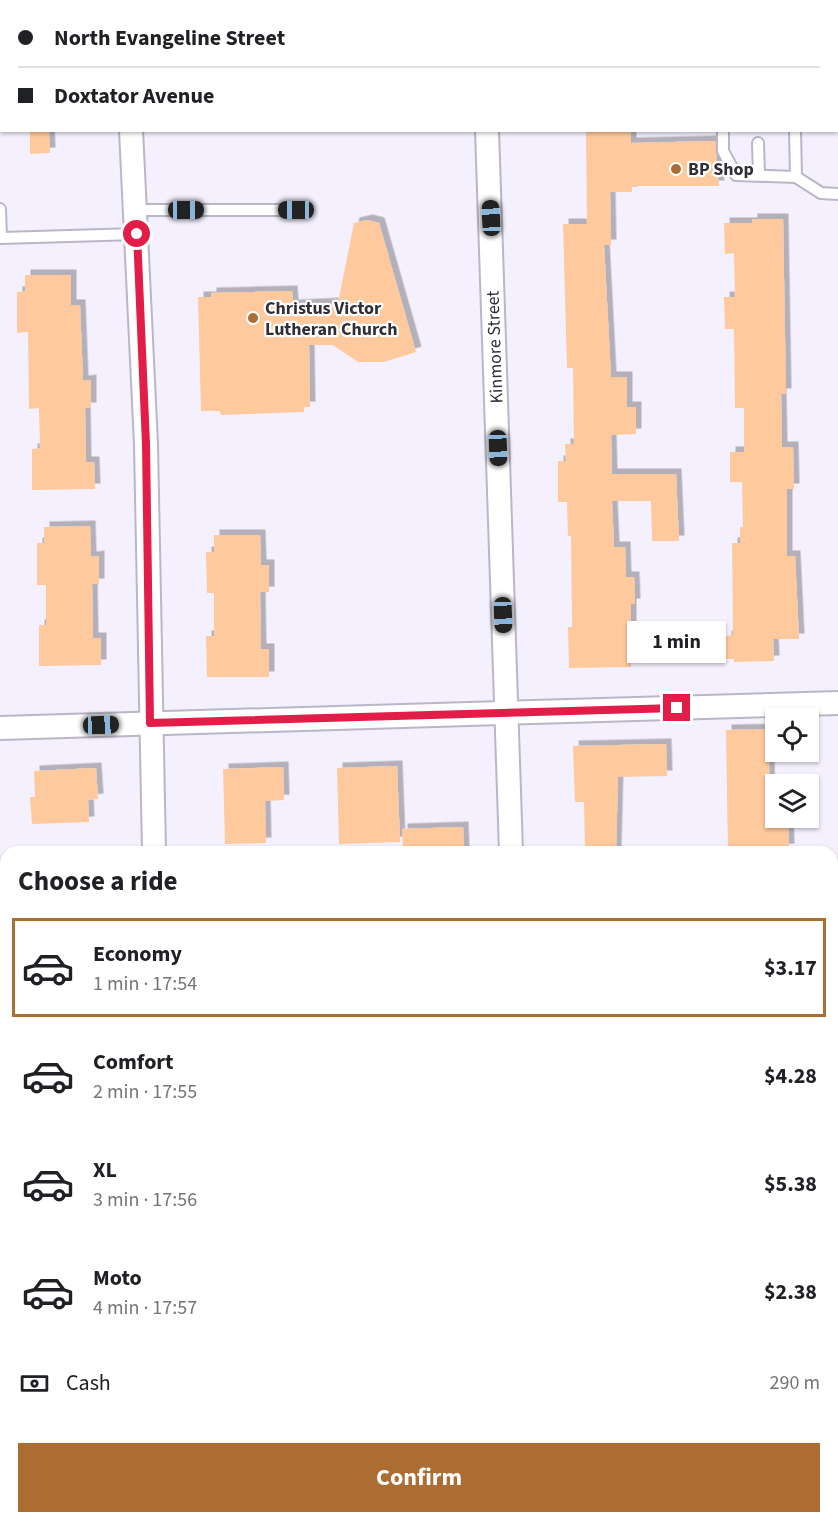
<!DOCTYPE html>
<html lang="en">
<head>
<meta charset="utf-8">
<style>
  :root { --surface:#fff; --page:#f2f2f2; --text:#202124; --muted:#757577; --line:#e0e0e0; --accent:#ac6d33 }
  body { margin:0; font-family:"Source Sans 3",sans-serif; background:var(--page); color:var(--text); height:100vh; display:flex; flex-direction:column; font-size:22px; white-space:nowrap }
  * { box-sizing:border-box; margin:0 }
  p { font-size:20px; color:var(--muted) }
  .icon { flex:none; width:33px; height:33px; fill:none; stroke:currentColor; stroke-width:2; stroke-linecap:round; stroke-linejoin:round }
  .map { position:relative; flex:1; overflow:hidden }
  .drawer { position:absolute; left:0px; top:846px; width:838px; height:678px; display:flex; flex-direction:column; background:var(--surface); border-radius:18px 18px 0 0; box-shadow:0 2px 4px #0004 }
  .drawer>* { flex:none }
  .hud { position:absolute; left:0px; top:0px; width:838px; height:132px; box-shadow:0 2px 4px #0004; display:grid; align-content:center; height:132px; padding:0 18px; background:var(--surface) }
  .buttons { position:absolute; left:765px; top:708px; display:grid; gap:12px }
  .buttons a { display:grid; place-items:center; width:54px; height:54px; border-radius:0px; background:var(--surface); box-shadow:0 2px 4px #0004; font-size:30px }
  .end { position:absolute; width:27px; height:27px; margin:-14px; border:8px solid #e11d48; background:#fff; box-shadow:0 0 0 3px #fff }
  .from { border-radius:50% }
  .bubble { position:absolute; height:42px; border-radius:0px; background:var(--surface); box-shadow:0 2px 4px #0004; font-size:20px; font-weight:700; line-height:42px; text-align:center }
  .car { position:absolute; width:18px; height:36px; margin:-18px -9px; border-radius:8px; box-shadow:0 0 4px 2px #0007; background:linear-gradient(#222 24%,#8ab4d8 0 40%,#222 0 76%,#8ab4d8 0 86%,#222 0) }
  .hud b { display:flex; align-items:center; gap:21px; height:57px; font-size:22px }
  .hud b+b { border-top:2px solid var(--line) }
  .hud i { width:15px; height:15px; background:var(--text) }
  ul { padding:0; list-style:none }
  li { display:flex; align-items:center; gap:18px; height:99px; margin:0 12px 9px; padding:0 6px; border:3px solid transparent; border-radius:0px }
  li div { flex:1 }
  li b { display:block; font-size:22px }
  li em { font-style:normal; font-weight:700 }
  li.active { border-color:var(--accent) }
  li>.icon { width:54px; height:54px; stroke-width:1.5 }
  h2 { padding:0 18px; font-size:27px; line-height:72px }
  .pay { display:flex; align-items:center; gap:15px; height:66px; padding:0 18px; font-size:22px }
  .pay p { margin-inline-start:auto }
  .action { display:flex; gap:12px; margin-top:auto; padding:12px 18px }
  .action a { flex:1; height:69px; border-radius:0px; background:var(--accent); color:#fff; font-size:24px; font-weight:700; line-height:69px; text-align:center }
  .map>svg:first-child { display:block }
  .building { fill:#fec99c; filter:url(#shadow) }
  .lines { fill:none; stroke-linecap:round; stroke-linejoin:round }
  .lane-casing { stroke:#bbb6c7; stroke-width:14 }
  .street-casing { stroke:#bbb6c7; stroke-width:26 }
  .primary-casing { stroke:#d1d1d3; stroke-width:36 }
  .lane { stroke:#fff; stroke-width:10 }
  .street { stroke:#fff; stroke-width:22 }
  .primary { stroke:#d9c5fe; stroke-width:33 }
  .route { stroke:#e11d48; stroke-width:8 }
  .poi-dot { fill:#ac6d33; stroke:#fff; stroke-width:2 }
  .labels { text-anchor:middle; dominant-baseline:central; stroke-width:4.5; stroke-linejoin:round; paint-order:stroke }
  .poi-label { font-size:18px; font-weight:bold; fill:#302e35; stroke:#fff; text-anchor:start }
  .street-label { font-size:18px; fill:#302e35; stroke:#fff }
</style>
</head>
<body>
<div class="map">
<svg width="838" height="1524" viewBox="0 0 838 1524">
  <defs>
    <filter id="shadow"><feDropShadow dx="5.5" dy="-5.5" stdDeviation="0" flood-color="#0004"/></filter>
  </defs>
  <rect width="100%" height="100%" fill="#f4f0fe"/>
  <g class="building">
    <polygon points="30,130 49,130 50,153 30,154"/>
    <polygon points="586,130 631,130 631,143 715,141 719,186 632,186 632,192 610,192 611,245 604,245 611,377 627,377 627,407 636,407 636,434 611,435 612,474 676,474 679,541 652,541 651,501 612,501 614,547 625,547 626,577 634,577 635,604 631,604 631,667 569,668 568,627 572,627 571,536 568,536 567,502 558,502 558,461 566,461 565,444 574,444 573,368 567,368 563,224 587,224"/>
    <polygon points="752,219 783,219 786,394 781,394 782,447 793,447 794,489 787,489 787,556 795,556 799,639 773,639 774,661 734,662 734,659 726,659 726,636 733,635 732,543 740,543 740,527 743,527 742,482 730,482 730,452 744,452 744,408 735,408 734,329 725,329 724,297 735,297 734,253 725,254 724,223 752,223"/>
    <polygon points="367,220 379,223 416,352 384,362 358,362 333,345 309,345 310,407 304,407 304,412 221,415 220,411 201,411 198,297 211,297 211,293 292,291 293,305 338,303 354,223"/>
    <polygon points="25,275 71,275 71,305 80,305 83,381 91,380 91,408 85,408 86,462 94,462 95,489 32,490 32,449 40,448 39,408 29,409 28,332 17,333 17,292 25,291"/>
    <polygon points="90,526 91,557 99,556 99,584 92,584 93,638 101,638 101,665 39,666 39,625 46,625 46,585 37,585 37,543 44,543 44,527"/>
    <polygon points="214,535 260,535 261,565 269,565 269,592 260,592 261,649 269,649 269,677 207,677 206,636 214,636 214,593 207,593 206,552 214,552"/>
    <polygon points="776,729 776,761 769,762 770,817 788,818 789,849 728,852 726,730"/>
    <polygon points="666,744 667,776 618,777 616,852 585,852 584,802 575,802 573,746"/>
    <polygon points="397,766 400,842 339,844 337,768"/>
    <polygon points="283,767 284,800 265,801 266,843 225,844 223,769"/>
    <polygon points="96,768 98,799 88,800 89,822 32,824 30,797 35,797 34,771"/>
    <polygon points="463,827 464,852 403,852 402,829"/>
  </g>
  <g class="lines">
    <defs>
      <g id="lane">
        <polyline points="243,0 243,2"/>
        <polyline points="319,0 319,2"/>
        <polyline points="407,0 407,2"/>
        <polyline points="662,0 662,2"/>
        <polyline points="717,0 717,2"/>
        <polyline points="775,0 775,2"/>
        <polyline points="723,130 723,151 736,175 796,177"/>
        <polyline points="795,130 796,177 821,193 838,194"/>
        <polyline points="758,143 759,175"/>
        <polyline points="0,209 1,238 137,234"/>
        <polyline points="136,210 296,210"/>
      </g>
      <g id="street">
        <polyline points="130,0 130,2"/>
        <polyline points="482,0 482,2"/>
        <polyline points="131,130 146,444 154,852"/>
        <polyline points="487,130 511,852"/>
        <polyline points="0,728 838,703"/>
        <polyline points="177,1518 177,1524"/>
        <polyline points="533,1518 533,1524"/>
      </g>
      <g id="primary">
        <polyline points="837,20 838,20"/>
        <polyline points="0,46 2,45"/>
      </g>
    </defs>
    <use href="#lane" class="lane-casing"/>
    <use href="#street" class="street-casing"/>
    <use href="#primary" class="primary-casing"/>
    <use href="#lane" class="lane"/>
    <use href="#street" class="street"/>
    <use href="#primary" class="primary"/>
  </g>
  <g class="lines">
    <polyline class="route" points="137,234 146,444 150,723 677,708"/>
  </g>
  <g class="poi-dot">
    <circle cx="676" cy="169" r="6"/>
    <circle cx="253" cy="318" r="6"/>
  </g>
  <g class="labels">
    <g class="poi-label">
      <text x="688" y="169">BP Shop</text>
      <text x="265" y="308">Christus Victor<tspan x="265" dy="21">Lutheran Church</tspan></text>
    </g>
    <g class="street-label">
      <text transform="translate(495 347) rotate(-92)">Kinmore Street</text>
    </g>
  </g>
</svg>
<div class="buttons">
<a><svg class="icon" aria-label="locate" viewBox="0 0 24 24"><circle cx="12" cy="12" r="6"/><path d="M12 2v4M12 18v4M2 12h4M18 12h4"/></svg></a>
<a><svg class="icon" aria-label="layers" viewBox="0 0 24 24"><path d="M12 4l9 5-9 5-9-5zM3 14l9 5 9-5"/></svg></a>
</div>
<i class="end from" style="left:137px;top:234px"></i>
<i class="end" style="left:677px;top:708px"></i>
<div class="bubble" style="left:627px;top:621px;width:99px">1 min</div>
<i class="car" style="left:186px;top:210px;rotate:90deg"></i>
<i class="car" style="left:296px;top:210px;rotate:270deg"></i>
<i class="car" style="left:491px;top:218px;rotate:357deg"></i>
<i class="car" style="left:498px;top:448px;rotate:178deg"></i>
<i class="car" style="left:503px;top:615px;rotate:178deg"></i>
<i class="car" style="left:101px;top:725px;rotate:88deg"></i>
<div class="hud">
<b><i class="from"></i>North Evangeline Street</b>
<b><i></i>Doxtator Avenue</b>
</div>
<section class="drawer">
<h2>Choose a ride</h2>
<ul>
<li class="active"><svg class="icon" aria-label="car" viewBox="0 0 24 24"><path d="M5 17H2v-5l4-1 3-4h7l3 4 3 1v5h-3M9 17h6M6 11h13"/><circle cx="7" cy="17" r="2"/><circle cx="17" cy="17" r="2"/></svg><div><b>Economy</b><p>1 min · 17:54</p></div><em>$3.17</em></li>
<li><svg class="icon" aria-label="car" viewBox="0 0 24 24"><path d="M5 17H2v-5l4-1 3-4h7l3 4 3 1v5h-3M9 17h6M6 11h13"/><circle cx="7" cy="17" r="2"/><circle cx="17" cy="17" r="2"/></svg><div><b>Comfort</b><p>2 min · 17:55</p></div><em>$4.28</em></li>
<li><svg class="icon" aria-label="car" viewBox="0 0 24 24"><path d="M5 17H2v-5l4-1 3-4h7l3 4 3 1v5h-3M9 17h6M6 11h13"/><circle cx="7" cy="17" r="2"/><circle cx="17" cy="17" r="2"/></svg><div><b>XL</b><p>3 min · 17:56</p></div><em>$5.38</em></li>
<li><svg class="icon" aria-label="car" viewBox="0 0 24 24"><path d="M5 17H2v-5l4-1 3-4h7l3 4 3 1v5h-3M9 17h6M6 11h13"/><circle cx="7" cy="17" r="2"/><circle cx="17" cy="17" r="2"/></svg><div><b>Moto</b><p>4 min · 17:57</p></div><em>$2.38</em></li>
</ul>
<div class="pay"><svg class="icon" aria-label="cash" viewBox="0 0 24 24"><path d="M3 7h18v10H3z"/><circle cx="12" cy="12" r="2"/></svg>Cash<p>290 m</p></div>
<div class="action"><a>Confirm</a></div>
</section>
</div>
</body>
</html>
